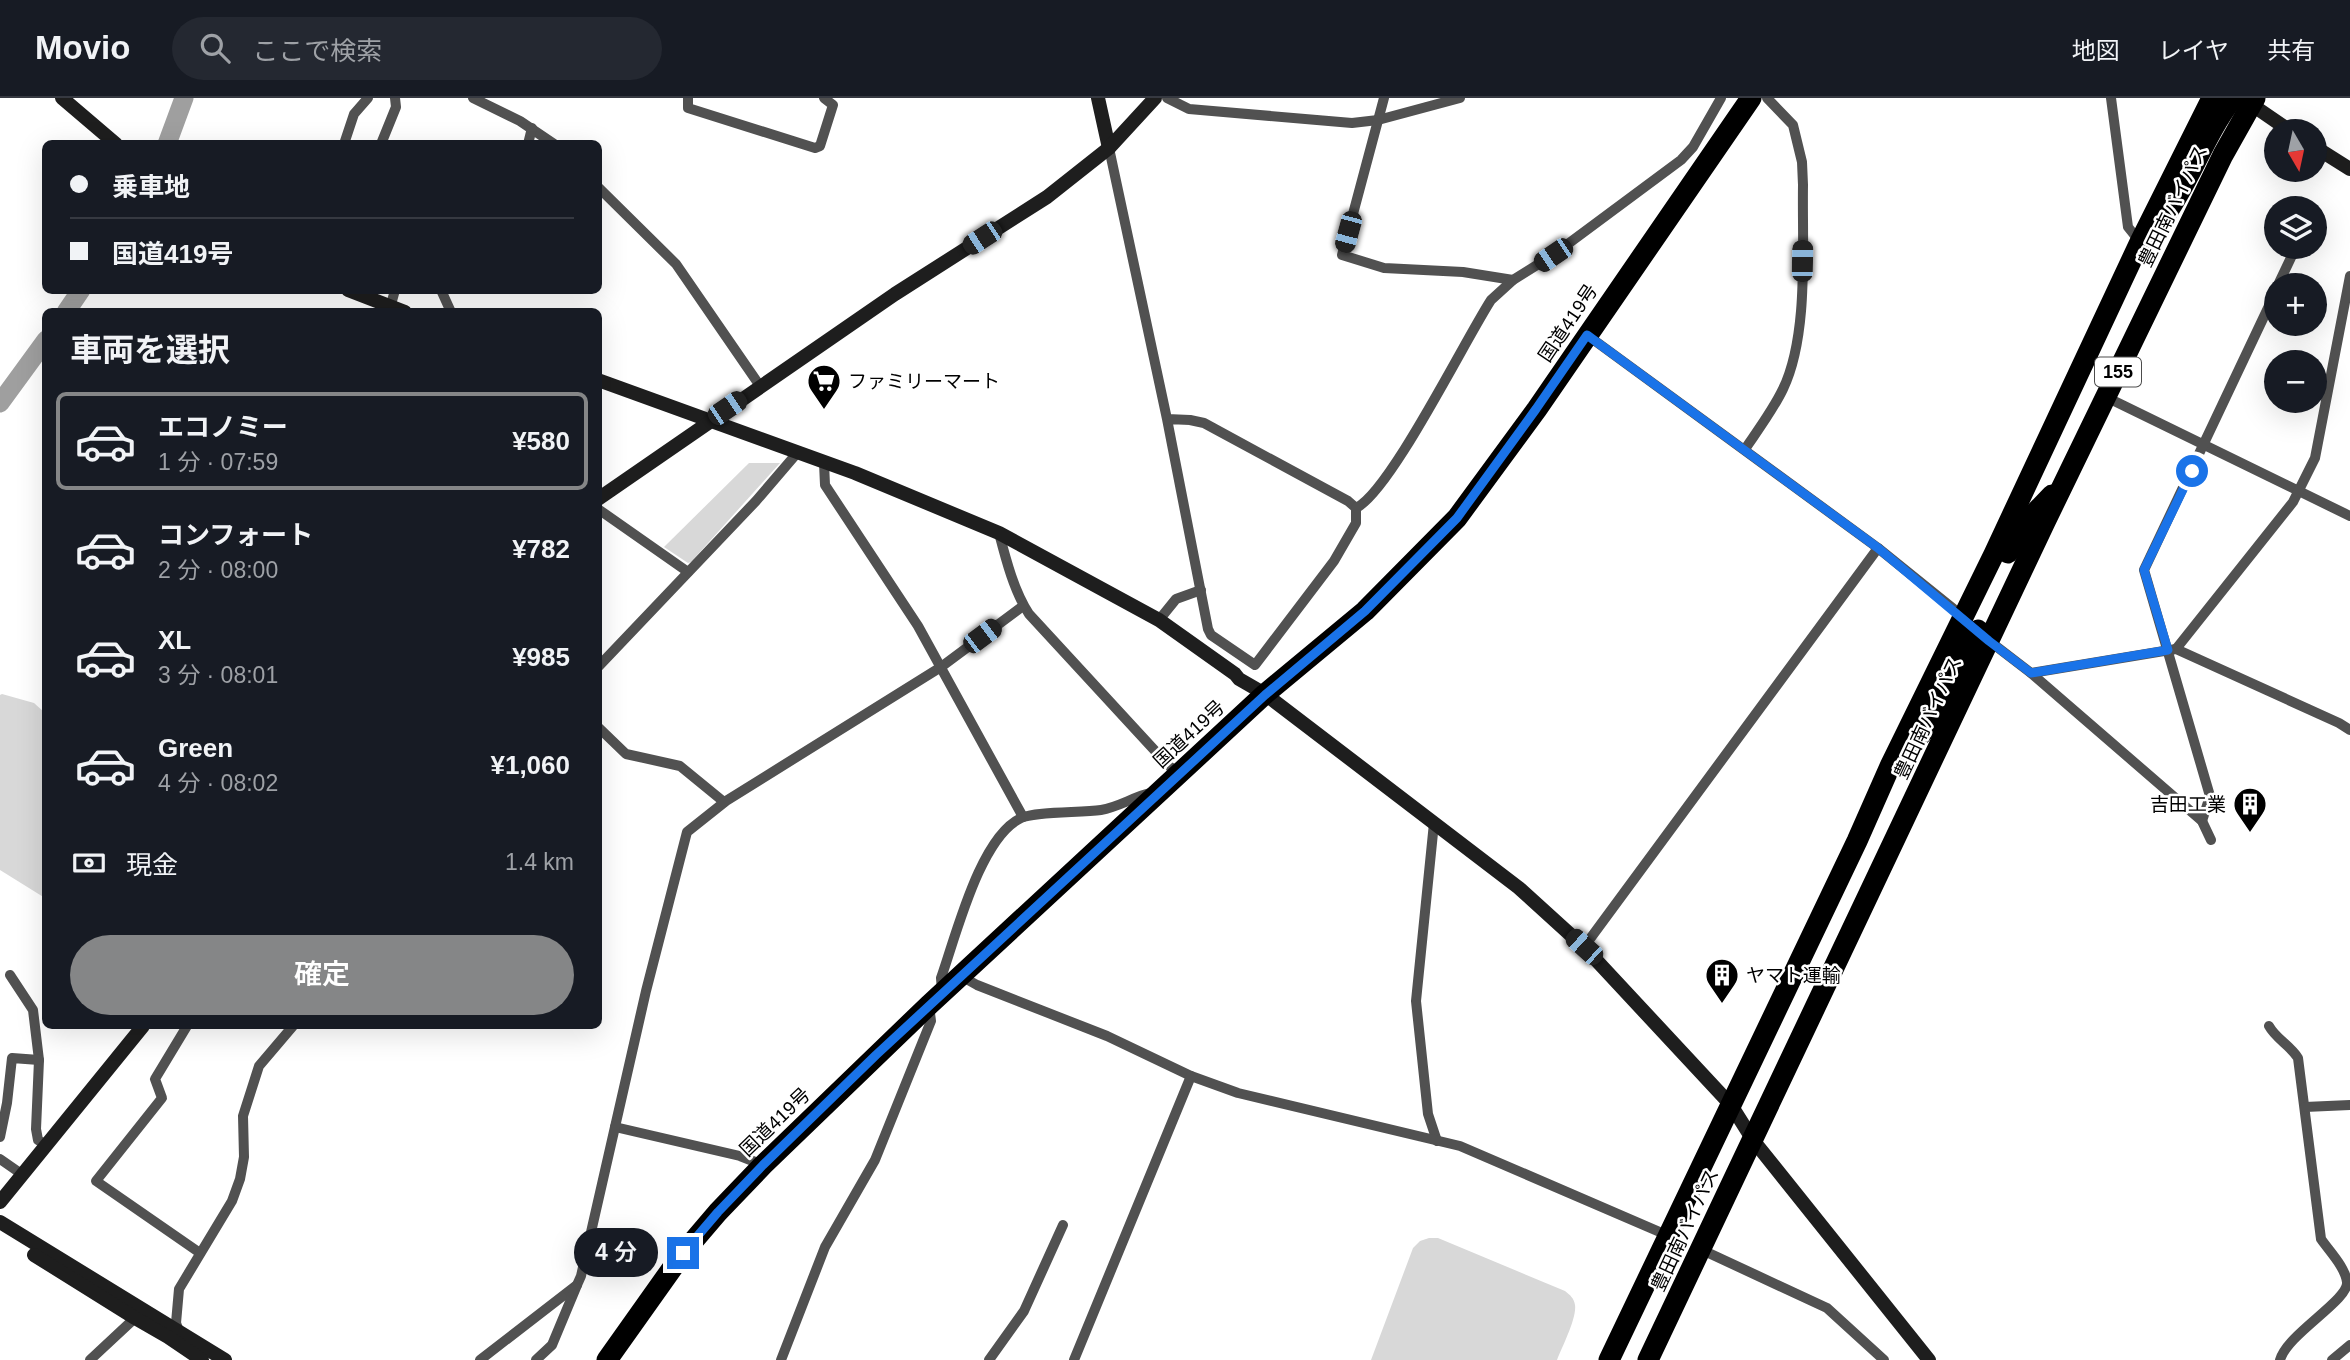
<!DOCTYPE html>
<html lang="ja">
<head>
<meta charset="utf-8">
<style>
  :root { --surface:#171b24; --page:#242831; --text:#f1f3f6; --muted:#9ea1a6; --line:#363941; --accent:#858687 }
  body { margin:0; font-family:Helvetica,"Noto Sans JP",sans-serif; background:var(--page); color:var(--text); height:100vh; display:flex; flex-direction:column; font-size:26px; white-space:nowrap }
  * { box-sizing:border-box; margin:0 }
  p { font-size:23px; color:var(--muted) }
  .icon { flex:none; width:38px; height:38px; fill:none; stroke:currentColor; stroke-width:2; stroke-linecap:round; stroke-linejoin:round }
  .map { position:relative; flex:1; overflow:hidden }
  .drawer { position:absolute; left:42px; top:210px; width:560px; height:721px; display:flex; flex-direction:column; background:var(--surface); border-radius:10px; box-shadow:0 7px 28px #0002 }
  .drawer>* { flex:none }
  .banner { position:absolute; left:42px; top:42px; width:560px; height:154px; border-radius:10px; box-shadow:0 7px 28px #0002; display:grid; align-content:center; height:154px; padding:0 28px; background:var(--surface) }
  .needle { width:46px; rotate:171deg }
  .controls { position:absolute; left:2264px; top:21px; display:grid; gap:14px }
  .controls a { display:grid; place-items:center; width:63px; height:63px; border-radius:50%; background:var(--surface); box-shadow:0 7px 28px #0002; font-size:35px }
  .end { position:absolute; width:32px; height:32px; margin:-16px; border:9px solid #1a73e8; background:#fff; box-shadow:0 0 0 4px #fff }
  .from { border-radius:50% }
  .bubble { position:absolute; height:49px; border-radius:24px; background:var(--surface); box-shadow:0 7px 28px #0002; font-size:23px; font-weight:600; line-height:49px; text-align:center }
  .car { position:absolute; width:21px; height:42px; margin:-21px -10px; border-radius:9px; box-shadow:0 0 5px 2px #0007; background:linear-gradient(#222 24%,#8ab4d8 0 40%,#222 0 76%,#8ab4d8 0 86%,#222 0) }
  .banner b { display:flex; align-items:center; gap:24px; height:66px; font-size:26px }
  .banner b+b { border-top:2px solid var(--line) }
  .banner i { width:18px; height:18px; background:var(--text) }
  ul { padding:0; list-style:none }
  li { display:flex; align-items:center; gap:21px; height:98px; margin:0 14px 10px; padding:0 14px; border:4px solid transparent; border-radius:10px }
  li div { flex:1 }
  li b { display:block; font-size:26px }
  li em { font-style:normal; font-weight:600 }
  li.selected { border-color:var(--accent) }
  li>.icon { width:63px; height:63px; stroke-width:1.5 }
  h2 { padding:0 28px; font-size:32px; line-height:84px }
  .pay { display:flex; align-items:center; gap:18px; height:77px; padding:0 28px; font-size:26px }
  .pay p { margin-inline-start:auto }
  .cta { display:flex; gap:14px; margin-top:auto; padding:14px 28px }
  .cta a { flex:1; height:80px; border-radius:42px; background:var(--accent); color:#fff; font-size:28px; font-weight:600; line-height:80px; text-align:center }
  header { display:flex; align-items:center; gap:42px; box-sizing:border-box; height:98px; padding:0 35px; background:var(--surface); border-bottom:2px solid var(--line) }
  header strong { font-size:33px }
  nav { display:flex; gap:38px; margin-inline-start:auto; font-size:24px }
  .search { width:490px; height:63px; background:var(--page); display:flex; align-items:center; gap:18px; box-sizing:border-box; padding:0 24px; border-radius:38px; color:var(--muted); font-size:26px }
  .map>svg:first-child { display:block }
  .green { fill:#d8d8d8 }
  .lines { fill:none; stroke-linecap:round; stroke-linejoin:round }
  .river { stroke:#9f9f9f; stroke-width:19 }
  .street { stroke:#515151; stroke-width:10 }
  .secondary { stroke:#1e1e1e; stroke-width:14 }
  .highway { stroke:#000; stroke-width:21 }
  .route { stroke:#1a73e8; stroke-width:9 }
  .labels { text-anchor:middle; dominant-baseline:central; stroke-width:5; stroke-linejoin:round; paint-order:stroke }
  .shield { fill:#fff; stroke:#4c4c4c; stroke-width:2 }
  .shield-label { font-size:18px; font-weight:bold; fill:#000 }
  .street-label { font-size:19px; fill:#000; stroke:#fff }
  .poi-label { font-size:19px; fill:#000; stroke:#fff; text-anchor:start }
</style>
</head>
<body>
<header>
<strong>Movio</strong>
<div class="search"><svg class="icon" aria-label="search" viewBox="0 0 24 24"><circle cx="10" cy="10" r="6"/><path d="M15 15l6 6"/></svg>ここで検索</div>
<nav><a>地図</a><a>レイヤ</a><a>共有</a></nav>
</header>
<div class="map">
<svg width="2350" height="1262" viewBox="0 0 2350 1262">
  <rect width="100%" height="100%" fill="#fff"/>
  <g class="green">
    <polygon points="749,365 780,365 691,464 688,465 664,449"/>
    <polygon points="2,596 34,605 45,615 45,800 0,772 0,597"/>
    <path d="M1429,1140h9l127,53c5,4 9,7 10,14 2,13 -13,42 -18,55h-186l42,-112 7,-7z"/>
  </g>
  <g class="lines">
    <g class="river">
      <polyline points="167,46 184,0"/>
      <polyline points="66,214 81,192"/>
      <polyline points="0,305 46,242"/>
    </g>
    <g class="street">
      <polyline points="473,0 520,23 554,46"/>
      <polyline points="688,0 688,10 815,50 820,48 833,7 824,0"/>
      <polyline points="1167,0 1189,11 1352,25 1378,22 1460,0"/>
      <polyline points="1384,0 1342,157 1384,170 1463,174 1513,182"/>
      <polyline points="2111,0 2128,129 2140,144"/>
      <polyline points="344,46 354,16 368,0"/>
      <polyline points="381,46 396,9 395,0"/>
      <polyline points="528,46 532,30"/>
      <polyline points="1109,50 1167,321 1208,531 1211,537 1255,567 1334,463 1356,425 1356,410 1348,403 1204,325 1190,322 1167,321"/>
      <polyline points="598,89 676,166 760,288"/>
      <polyline points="2278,187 2296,149"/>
      <polyline points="441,192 451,214"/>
      <polyline points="389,214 395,192"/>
      <polyline points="1587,237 1878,450 1966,521"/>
      <polyline points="2106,299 2350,418"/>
      <path d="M1745,351c13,-19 28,-39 38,-60 26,-54 19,-143 20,-204l-1,-23 -9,-37 -26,-27"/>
      <polyline points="824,365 825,387 918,528 1023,719"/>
      <path d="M1356,410c34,-16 109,-168 135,-208l22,-20 40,-25 128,-95 12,-13 28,-49"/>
      <polyline points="598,411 688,474"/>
      <path d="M999,435c7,27 15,58 30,81l140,152 11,8"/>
      <polyline points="1159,522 1176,501 1201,492"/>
      <polyline points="1988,542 2031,575 2202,723 2211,742"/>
      <polyline points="2176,551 2293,404 2315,360 2350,178"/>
      <polyline points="598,569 756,403 798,354"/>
      <polyline points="2031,575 2176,551 2339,625 2350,632"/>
      <polyline points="598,629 626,656 680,668 724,704"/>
      <polyline points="2202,723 2210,698 2144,472 2277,191"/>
      <polyline points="1434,725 1416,903 1428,1016 1437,1043"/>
      <polyline points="1584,849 1878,450"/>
      <polyline points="10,877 33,912 39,962 36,1031 38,1042 46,1047"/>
      <polyline points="961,878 977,887 1107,938 1191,978"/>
      <path d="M942,893l-1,-13c15,-42 39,-141 80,-160 15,-7 60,-5 80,-8 18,-3 32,-13 50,-17"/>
      <polyline points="187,928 155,981 162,1000 96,1083 200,1155"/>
      <path d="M2269,928c7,13 21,19 29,32l23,181c9,13 24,28 26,43 2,18 -60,52 -67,78"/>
      <polyline points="2305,1009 2350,1007"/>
      <polyline points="615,1029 740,1058 763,1067"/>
      <polyline points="0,1039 7,1005 12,960 39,962"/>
      <polyline points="0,1061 23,1077"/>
      <polyline points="1700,1151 1827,1210 1884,1262"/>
      <polyline points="180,1236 176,1225 179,1191 232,1103 240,1081 244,1059 243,1018 259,968 293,928"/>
      <polyline points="90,1262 135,1220"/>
      <polyline points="480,1262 577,1187 581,1178 646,893 687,734 726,703 941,569 1023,508"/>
      <polyline points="536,1262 552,1247 577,1187"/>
      <polyline points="781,1262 825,1149 875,1062 931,923 929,907"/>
      <polyline points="989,1262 1024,1213 1063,1127"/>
      <polyline points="1074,1262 1191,978 1238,995 1460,1048 1669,1138"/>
      <polyline points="2332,1262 2350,1247"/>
    </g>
    <g class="secondary">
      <polyline points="62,0 116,46"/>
      <polyline points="1098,0 1109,50"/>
      <polyline points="2245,2 2290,33"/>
      <polyline points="2315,49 2350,71"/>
      <polyline points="348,192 405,214"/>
      <polyline points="598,282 855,375 999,435 1159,522 1235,576 1239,581 1265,596 1519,790 1584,849 1731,1007 1753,1042 1929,1262"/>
      <polyline points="598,401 895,196 1047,99 1109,50 1155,0"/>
      <polyline points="0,1104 143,928"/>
      <polyline points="0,1124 225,1262"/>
      <polyline points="34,1157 135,1220 168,1239 202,1262"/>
    </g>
    <g class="highway">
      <path d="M2162,122c28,-38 42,-85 71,-122"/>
      <polyline points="2008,455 2027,423 2052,397"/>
      <path d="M1897,660c45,-38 57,-76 81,-128"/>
      <polyline points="607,1262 683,1155 718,1114 763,1067 929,907 1265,596 1365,513 1457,420 1537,311 1751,0"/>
      <polyline points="1609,1262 1857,743 1891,666 1994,456 2140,144 2212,0"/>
      <polyline points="1648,1262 2045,424 2223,57 2255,0"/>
    </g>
  </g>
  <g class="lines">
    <polyline class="route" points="683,1155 718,1114 763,1067 876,957 1265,597 1365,513 1457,420 1536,311 1587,237 1878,450 1989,543 2031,575 2168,552 2144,472 2192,373"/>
  </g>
  <defs>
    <symbol id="supermarket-pin" viewBox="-11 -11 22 30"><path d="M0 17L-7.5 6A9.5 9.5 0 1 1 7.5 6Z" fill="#000" stroke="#fff"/><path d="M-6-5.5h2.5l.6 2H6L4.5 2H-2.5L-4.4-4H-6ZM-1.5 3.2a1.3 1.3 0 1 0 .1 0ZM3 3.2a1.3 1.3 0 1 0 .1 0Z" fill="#fff"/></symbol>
    <symbol id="building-pin" viewBox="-11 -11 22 30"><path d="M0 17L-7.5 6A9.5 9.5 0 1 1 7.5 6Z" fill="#000" stroke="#fff"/><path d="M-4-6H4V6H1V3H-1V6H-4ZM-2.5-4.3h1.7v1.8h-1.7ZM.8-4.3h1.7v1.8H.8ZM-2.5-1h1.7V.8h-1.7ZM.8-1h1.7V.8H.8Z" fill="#fff"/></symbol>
  </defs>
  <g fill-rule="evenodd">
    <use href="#supermarket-pin" x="805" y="264" width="38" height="52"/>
    <use href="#building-pin" x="2231" y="687" width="38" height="52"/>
    <use href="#building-pin" x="1703" y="858" width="38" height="52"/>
  </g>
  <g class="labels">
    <rect class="shield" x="2095" y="259.5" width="46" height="29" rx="5"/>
    <g class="shield-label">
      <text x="2118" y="274">155</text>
    </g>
    <g class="street-label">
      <text transform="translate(2173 108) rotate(-64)">豊田南バイパス</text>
      <text transform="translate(1568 225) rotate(-56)">国道419号</text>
      <text transform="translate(1928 620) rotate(-65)">豊田南バイパス</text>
      <text transform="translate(1189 636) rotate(-43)">国道419号</text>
      <text transform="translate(775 1024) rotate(-44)">国道419号</text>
      <text transform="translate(1685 1132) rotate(-65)">豊田南バイパス</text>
    </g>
    <g class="poi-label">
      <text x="848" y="283">ファミリーマート</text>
      <text x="2226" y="706" text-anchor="end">吉田工業</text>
      <text x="1746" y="877">ヤマト運輸</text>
    </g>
  </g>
</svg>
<div class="controls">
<a><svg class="needle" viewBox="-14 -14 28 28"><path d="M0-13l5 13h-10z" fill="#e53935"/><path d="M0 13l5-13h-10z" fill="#9ea1a6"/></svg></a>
<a><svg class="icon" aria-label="layers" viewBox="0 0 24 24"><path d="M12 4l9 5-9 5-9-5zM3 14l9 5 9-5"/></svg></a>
<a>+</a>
<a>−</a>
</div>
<i class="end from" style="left:2192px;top:373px"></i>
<i class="end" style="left:683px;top:1155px"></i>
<div class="bubble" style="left:574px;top:1130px;width:84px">4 分</div>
<i class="car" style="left:1348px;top:134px;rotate:195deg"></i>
<i class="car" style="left:982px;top:140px;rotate:237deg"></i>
<i class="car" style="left:1553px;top:157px;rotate:236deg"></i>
<i class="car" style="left:1802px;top:163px;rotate:1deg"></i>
<i class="car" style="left:727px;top:310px;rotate:56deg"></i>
<i class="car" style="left:982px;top:538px;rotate:53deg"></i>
<i class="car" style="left:1584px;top:849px;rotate:312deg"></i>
<div class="banner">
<b><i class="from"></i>乗車地</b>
<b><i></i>国道419号</b>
</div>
<section class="drawer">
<h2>車両を選択</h2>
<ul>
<li class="selected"><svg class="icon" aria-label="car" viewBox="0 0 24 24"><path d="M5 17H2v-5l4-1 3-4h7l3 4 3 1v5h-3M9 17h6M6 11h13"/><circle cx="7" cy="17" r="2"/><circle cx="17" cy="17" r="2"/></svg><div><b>エコノミー</b><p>1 分 · 07:59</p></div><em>¥580</em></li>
<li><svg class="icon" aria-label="car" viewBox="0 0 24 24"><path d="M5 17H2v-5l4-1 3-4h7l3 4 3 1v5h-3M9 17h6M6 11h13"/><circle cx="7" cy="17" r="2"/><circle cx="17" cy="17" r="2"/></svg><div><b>コンフォート</b><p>2 分 · 08:00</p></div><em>¥782</em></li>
<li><svg class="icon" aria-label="car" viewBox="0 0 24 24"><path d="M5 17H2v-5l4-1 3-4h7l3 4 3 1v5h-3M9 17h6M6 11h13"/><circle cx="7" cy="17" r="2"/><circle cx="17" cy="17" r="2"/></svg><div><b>XL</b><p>3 分 · 08:01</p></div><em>¥985</em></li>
<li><svg class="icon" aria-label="car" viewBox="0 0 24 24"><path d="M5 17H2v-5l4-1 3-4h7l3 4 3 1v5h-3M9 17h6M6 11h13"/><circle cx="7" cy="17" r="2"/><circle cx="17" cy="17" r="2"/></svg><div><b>Green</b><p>4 分 · 08:02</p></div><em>¥1,060</em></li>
</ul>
<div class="pay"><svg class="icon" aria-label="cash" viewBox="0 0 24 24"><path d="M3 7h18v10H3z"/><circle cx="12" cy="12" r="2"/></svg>現金<p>1.4 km</p></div>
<div class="cta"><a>確定</a></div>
</section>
</div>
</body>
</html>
